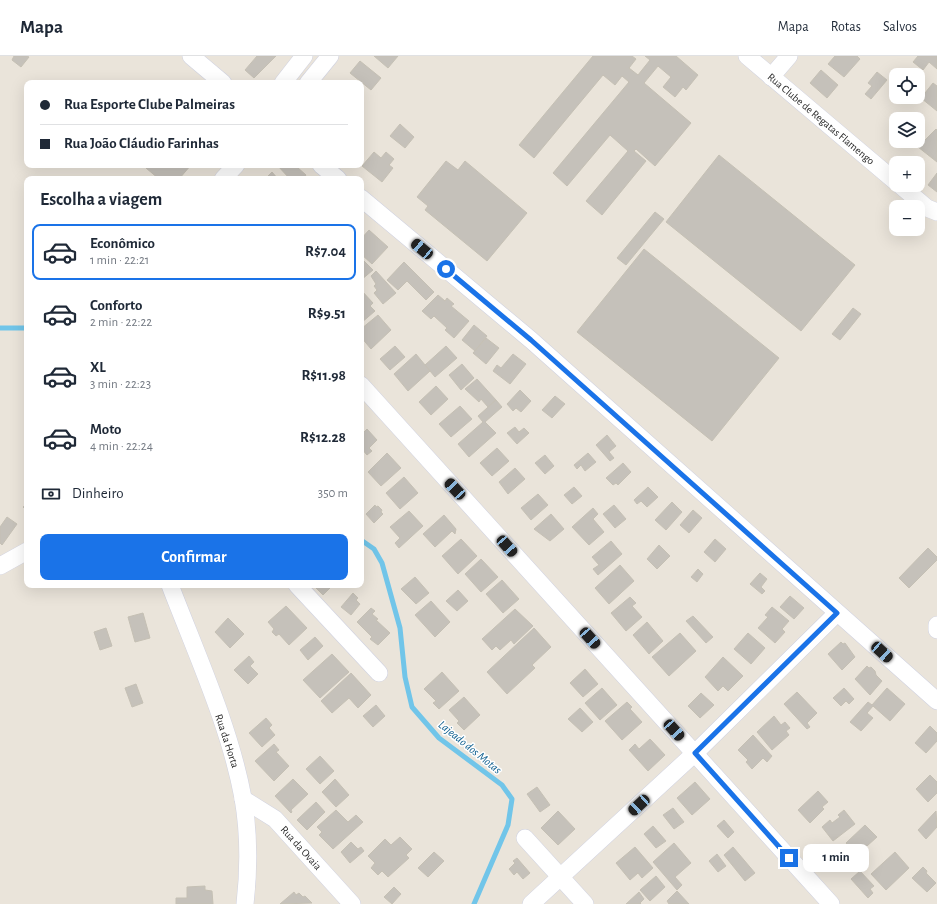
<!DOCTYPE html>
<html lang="pt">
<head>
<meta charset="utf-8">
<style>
  :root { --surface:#fff; --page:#f6f6f7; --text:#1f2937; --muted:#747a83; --line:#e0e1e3; --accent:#1a73e8 }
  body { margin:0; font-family:"Alegreya Sans",sans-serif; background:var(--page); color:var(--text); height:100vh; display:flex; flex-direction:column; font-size:15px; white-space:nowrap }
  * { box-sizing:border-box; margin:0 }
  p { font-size:13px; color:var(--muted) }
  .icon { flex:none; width:22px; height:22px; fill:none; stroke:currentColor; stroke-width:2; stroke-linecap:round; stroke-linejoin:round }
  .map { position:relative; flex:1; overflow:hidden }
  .drawer { position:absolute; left:24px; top:120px; width:340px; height:412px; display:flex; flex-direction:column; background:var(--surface); border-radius:8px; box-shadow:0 4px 16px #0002 }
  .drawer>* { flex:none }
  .hud { position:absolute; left:24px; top:24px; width:340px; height:88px; border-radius:8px; box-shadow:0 4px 16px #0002; display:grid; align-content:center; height:88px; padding:0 16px; background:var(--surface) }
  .fabs { position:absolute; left:889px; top:12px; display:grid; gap:8px }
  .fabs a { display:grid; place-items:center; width:36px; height:36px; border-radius:8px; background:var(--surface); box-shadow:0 4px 16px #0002; font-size:20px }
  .end { position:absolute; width:18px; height:18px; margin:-9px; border:5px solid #1a73e8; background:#fff; box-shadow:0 0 0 2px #fff }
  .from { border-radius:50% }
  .bubble { position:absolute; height:28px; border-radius:8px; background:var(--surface); box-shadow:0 4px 16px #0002; font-size:13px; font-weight:700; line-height:28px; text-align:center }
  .car { position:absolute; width:12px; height:24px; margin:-12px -6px; border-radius:5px; box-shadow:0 0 3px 1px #0007; background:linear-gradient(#222 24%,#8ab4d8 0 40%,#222 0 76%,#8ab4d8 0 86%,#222 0) }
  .hud b { display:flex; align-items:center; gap:14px; height:38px; font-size:15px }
  .hud b+b { border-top:1px solid var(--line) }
  .hud i { width:10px; height:10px; background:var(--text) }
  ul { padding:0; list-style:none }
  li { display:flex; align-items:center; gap:12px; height:56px; margin:0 8px 6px; padding:0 8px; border:2px solid transparent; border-radius:8px }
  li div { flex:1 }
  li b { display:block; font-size:15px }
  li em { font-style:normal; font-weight:700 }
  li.active { border-color:var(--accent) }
  li>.icon { width:36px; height:36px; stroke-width:1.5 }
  h2 { padding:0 16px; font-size:18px; line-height:48px }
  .pay { display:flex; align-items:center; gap:10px; height:44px; padding:0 16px; font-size:15px }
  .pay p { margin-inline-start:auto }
  .action { display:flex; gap:8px; margin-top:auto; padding:8px 16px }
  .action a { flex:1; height:46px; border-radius:8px; background:var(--accent); color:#fff; font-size:16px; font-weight:700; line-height:46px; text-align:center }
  header { display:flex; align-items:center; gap:24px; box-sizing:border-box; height:56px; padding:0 20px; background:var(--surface); border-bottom:1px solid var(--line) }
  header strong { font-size:19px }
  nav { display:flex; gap:22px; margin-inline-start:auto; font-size:14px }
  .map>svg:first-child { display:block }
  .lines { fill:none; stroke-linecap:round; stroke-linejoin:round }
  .stream { stroke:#71c5e9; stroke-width:5 }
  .building { fill:#c5c1ba; stroke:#c5c0b4 }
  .minor-casing { stroke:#d0d2e1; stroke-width:18 }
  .minor { stroke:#fff; stroke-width:17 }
  .route { stroke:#1a73e8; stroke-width:5 }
  .labels { text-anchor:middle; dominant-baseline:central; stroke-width:3; stroke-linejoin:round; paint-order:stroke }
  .street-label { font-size:11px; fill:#282828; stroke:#fff }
  .water-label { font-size:12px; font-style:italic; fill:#136291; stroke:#fff }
</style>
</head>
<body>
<header>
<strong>Mapa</strong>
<nav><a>Mapa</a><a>Rotas</a><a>Salvos</a></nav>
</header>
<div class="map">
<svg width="937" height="848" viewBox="0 0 937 848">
  <rect width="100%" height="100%" fill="#eae4da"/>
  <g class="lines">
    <g class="stream">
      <polyline points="0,272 27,272"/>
      <polyline points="361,484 374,493 382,507 400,572 405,621 412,651 439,682 502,729 512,743 508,769 474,848"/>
    </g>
  </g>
  <g class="building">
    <polygon points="14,0 27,0 29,1 21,11 12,4"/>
    <polygon points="257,0 276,0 254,22 245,14"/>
    <polygon points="374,0 398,0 388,12"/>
    <polygon points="593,0 632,0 636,3 629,12 638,19 650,4 645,0 676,0 698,19 686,34 683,31 675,41 663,31 671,21 658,10 644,27 691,67 655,110 636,93 634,95 646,105 602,159 586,145 628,95 610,79 567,130 553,117 629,26 622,20 615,29 603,19 534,102 519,89"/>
    <polygon points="835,0 857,0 860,3 844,21 828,8"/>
    <polygon points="918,0 937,0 937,13 929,6 923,14 913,6"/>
    <polygon points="360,5 381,22 371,34 350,17"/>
    <polygon points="821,14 838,29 827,42 810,27"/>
    <polygon points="877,16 887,24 871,43 865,38 872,30 868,27"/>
    <polygon points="933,27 937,30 937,55 921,42"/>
    <polygon points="895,28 896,41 907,41 902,47 890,38 894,33 893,31"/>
    <polygon points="400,68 414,81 405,92 390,80"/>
    <polygon points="936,73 937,74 937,106 918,91"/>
    <polygon points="374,96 381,102 386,96 394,103 389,109 393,112 382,126 362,110"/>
    <polygon points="719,99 855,209 801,275 666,166"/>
    <polygon points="446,105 458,114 465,105 527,157 487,205 425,154 428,150 417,141"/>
    <polygon points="149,109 191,109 179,123 159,123 146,112"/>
    <polygon points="277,109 299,109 297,111 306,119 303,123 290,123"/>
    <polygon points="272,116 278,123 265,123"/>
    <polygon points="937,117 937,136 928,129"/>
    <polygon points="655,156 664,163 626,209 617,202"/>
    <polygon points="369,174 388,191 372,208 361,198 361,183"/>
    <polygon points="644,193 779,302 712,385 577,276"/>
    <polygon points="361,202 373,214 361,224"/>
    <polygon points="404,206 434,236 426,244 407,225 398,234 387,224"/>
    <polygon points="376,215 396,237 383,248 374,237 377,234 374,230 376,228 371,220"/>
    <polygon points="361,234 373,247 370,250 375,255 361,267"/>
    <polygon points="438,239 445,245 447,242 454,248 451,250 469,265 454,282 445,274 447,272 434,260 431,263 422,255"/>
    <polygon points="853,252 861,258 840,284 832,278"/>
    <polygon points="378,259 391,274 371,293 361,281 361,273"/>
    <polygon points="474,269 487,280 475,295 462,284"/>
    <polygon points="486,282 499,292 486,308 473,297"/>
    <polygon points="395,290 405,301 390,314 380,303"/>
    <polygon points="446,290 457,302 435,321 425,309"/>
    <polygon points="416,298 430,315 408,335 394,318"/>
    <polygon points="513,298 526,308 510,328 493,315 497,309 501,312"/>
    <polygon points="462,308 474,322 461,334 449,319"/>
    <polygon points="477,323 496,344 488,351 481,343 479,346 465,333"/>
    <polygon points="436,330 448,343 431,359 419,346"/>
    <polygon points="520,334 531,345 521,356 516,352 513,355 507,348"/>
    <polygon points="555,340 565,348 552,362 542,354"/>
    <polygon points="496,344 502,351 485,366 496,377 469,401 458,388 483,366 478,360"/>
    <polygon points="460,350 472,363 451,381 439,368"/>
    <polygon points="515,371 519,376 524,372 529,377 517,388 507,377"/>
    <polygon points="367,373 377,384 369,392 372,395 367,399 361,392 361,379"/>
    <polygon points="607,379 616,390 609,396 614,402 610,405 596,389"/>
    <polygon points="497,392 509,405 492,420 480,407"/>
    <polygon points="387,397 401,412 381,430 368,416"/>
    <polygon points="588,397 596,406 585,415 581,409 577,413 574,409"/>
    <polygon points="545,399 554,410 545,418 535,407"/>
    <polygon points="623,407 631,416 618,429 616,427 613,429 606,422"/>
    <polygon points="515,412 525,423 508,438 499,426"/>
    <polygon points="404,421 418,437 400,453 386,437"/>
    <polygon points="574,431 582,440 572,448 564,439"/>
    <polygon points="648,431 658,441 647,451 641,445 637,448 634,444"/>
    <polygon points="538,438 548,449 531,464 521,452"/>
    <polygon points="27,443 27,455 23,451 27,448 24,445"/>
    <polygon points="672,446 682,456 666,474 655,464"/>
    <polygon points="375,449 376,451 378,450 382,454 381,456 383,458 374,467 366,458"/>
    <polygon points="614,449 626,463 615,472 603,458"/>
    <polygon points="593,452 598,458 593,463 604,476 589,489 572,471"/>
    <polygon points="693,454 702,462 689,477 680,469"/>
    <polygon points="409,455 423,470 399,492 395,487 400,482 390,471"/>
    <polygon points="551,458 564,473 550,485 534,473"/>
    <polygon points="444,459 456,473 455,478 452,475 435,491 423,478"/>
    <polygon points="7,461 17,468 2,489 0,487 0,471"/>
    <polygon points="461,483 477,500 458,518 442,500"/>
    <polygon points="715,483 726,493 715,506 704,496"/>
    <polygon points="611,485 622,498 598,519 593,513 599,509 592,501"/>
    <polygon points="659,489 670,500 657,513 647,503"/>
    <polygon points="928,492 937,501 937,504 909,532 899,522"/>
    <polygon points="481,503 498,521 481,536 465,518"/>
    <polygon points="620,509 634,525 609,548 595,532"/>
    <polygon points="698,513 703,518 697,526 691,521"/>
    <polygon points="760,517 767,523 761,531 765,535 762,538 750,528"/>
    <polygon points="415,521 429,537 416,548 401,533"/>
    <polygon points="502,524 519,543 503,557 486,538"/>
    <polygon points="313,529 333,529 323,539"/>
    <polygon points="458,534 468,545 457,555 446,545"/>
    <polygon points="353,537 358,542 356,544 360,548 351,559 341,551"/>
    <polygon points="790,540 804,552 794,563 780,551"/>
    <polygon points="630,541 636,547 632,550 642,561 626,575 611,557"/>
    <polygon points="431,545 450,566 435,581 415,559"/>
    <polygon points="286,550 307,572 289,589 279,578 276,580 272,576 274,573 268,566"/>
    <polygon points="772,551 789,565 782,573 785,576 775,587 758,572 768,561 765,559"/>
    <polygon points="371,552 375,555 372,558 378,563 376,564 390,577 378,589 370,583 372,581 357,566"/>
    <polygon points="515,553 533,570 514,588 511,584 500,594 496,590 492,594 482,583"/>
    <polygon points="143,557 150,582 135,586 128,561"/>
    <polygon points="693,560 713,581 706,587 686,565"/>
    <polygon points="228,562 244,578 230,592 215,576"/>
    <polygon points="647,566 663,585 649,598 633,579"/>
    <polygon points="106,572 112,590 100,594 94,576"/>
    <polygon points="534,572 551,591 532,609 535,612 507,638 487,616"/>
    <polygon points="680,577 696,595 669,620 652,601"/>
    <polygon points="748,577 765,592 751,608 734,593"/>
    <polygon points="315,581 323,590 308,604 300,594"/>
    <polygon points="841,586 843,588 845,587 855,601 842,614 828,598"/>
    <polygon points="332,598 349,616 320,642 303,624"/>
    <polygon points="249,600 254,606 250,610 258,618 248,628 234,614"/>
    <polygon points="723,601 743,620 728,635 723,630 718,635 705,621"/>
    <polygon points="867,610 869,612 871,611 875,615 876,619 882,625 870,639 855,623"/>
    <polygon points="585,613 598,628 583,641 570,627"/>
    <polygon points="442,616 459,635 439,653 433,647 436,645 424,633"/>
    <polygon points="351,617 371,639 358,652 349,642 332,657 321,645"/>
    <polygon points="136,628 143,647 132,651 125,632"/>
    <polygon points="602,632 617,649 600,664 585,647"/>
    <polygon points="844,632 854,643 849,648 846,645 841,650 833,642"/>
    <polygon points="887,632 905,648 890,665 873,650 867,657 873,662 861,675 850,666 868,646 872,649"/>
    <polygon points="797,636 817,657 807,667 810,671 807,673 784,648"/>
    <polygon points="701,637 714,649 700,662 688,650"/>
    <polygon points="464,641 480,659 464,674 457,667 459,665 449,654"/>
    <polygon points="627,646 632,651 630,653 642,666 622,684 605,665"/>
    <polygon points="376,649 385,660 373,671 363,660"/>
    <polygon points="580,652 593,666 582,676 568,663"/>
    <polygon points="774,660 781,669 785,666 790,672 786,675 789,679 772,694 757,676"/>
    <polygon points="266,662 272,669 269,672 275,679 262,691 249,677"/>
    <polygon points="930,670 937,677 937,685 926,697 915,687"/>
    <polygon points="753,679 772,700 767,706 763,702 752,713 746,706 748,704 738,694"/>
    <polygon points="650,683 665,699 648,715 629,694 635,688 639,693"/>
    <polygon points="274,688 279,694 276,696 289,710 274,725 255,705"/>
    <polygon points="320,700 334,715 320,728 306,713"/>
    <polygon points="930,719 937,726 937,737 928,746 916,733"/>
    <polygon points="293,723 308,738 291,754 292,756 291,757 275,740"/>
    <polygon points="335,723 349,739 336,751 322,736"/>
    <polygon points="695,726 710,743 692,759 677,742"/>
    <polygon points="537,731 550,749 540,756 527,738"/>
    <polygon points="818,735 828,746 822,751 824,753 810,767 798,754"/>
    <polygon points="316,746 325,756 307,774 297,764"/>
    <polygon points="673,752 684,766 674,773 663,759"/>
    <polygon points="336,754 348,766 356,759 363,766 333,793 319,779 322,776 317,771"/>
    <polygon points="844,754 855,768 833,785 822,771 830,764 832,767 840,761 838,759"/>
    <polygon points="558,755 575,773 558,789 541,772"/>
    <polygon points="936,755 937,771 926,783 918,774"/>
    <polygon points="724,764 734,776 728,782 717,770"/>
    <polygon points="865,769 877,781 857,799 846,787"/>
    <polygon points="653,770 666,785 656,792 644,778"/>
    <polygon points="400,781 412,793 406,799 409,802 388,821 382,815 378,819 371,812 375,807 368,800 385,783 391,789"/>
    <polygon points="351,786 358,793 361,791 364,795 350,807 341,796"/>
    <polygon points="674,787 691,807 675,821 682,829 677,834 653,806"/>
    <polygon points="635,791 653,812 642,822 638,817 630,824 616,807"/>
    <polygon points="733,791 755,817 745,825 724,799"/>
    <polygon points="434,796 444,805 428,821 418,812"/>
    <polygon points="895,796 909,812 886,834 871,818"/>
    <polygon points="717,798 726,810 718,816 709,805"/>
    <polygon points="517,802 530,817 523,823 517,816 514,819 509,813 515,807 513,805"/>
    <polygon points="923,811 927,815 926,817 936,827 927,836 912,822"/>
    <polygon points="860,815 874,830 870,833 873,837 868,842 851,823"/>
    <polygon points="656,820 665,831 650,845 640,834"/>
    <polygon points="205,830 205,834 212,835 213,848 176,848 176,842 187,842 187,831"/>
    <polygon points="394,831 401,838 392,848 384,841"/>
    <polygon points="677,835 689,848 669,848 667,845"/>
    <polygon points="294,836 296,839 299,837 303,841 305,840 312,847 280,848"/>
    <polygon points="639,836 644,843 640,847 641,848 626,848"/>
  </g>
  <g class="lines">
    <defs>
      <g id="minor">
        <polyline points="191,0 223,27"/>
        <polyline points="747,0 896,126"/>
        <polyline points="771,21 789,0"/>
        <polyline points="283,27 304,0"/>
        <polyline points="308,27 330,0"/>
        <polyline points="321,109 338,123"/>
        <polyline points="223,123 236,109"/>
        <polyline points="900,129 927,152 937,156"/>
        <polyline points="361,142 531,284 937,645"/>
        <polyline points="361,329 831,848"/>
        <polyline points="0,510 27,495"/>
        <path d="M170,529c26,68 60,142 73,213 6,35 6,71 2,106"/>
        <polyline points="297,529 379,617"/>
        <polyline points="937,569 937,574"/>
        <polyline points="243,743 275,763 352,848"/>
        <polyline points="525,782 585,848"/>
        <polyline points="531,848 695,697 837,557"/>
      </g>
    </defs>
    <use href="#minor" class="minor-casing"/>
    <use href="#minor" class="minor"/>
  </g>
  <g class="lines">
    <polyline class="route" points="446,213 531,284 837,557 695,697 789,802"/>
  </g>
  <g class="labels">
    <g class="street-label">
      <text transform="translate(821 63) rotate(40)">Rua Clube de Regatas Flamengo</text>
      <text transform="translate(227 685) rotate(72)">Rua da Horta</text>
      <text transform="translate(301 792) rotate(48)">Rua da Ovaia</text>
    </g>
    <g class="water-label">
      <text transform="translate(470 691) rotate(39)">Lajeado dos Motas</text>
    </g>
  </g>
</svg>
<div class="fabs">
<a><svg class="icon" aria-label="locate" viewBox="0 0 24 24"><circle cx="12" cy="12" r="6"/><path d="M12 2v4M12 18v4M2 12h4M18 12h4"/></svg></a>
<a><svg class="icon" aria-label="layers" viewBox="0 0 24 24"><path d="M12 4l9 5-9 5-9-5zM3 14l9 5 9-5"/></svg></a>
<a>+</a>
<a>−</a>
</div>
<i class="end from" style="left:446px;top:213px"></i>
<i class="end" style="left:789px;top:802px"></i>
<div class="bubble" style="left:803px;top:788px;width:66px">1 min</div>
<i class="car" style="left:422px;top:193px;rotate:310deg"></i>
<i class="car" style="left:455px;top:433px;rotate:317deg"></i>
<i class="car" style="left:507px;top:490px;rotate:138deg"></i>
<i class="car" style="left:590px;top:582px;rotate:138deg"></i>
<i class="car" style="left:882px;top:596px;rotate:132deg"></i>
<i class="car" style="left:674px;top:674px;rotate:138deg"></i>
<i class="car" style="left:639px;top:749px;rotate:227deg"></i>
<div class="hud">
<b><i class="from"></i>Rua Esporte Clube Palmeiras</b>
<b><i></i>Rua João Cláudio Farinhas</b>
</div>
<section class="drawer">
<h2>Escolha a viagem</h2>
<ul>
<li class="active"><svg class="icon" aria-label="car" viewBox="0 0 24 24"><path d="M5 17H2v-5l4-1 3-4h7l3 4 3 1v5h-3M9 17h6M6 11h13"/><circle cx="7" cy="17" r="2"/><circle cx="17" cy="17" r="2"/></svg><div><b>Econômico</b><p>1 min · 22:21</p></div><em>R$7.04</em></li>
<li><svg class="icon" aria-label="car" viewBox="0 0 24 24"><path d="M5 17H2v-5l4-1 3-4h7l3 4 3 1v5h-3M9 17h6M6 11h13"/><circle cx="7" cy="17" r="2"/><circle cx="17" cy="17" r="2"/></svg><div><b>Conforto</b><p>2 min · 22:22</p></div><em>R$9.51</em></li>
<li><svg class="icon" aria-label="car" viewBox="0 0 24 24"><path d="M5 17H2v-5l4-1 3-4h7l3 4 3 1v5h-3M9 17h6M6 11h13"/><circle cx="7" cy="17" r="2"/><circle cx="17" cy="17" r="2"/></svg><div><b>XL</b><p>3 min · 22:23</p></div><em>R$11.98</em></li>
<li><svg class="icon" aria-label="car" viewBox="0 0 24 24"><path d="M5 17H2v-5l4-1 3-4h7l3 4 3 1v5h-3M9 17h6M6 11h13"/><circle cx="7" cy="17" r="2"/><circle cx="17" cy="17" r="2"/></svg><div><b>Moto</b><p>4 min · 22:24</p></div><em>R$12.28</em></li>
</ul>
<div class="pay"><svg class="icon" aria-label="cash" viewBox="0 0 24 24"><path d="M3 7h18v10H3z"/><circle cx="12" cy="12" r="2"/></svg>Dinheiro<p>350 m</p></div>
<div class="action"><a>Confirmar</a></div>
</section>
</div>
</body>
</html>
